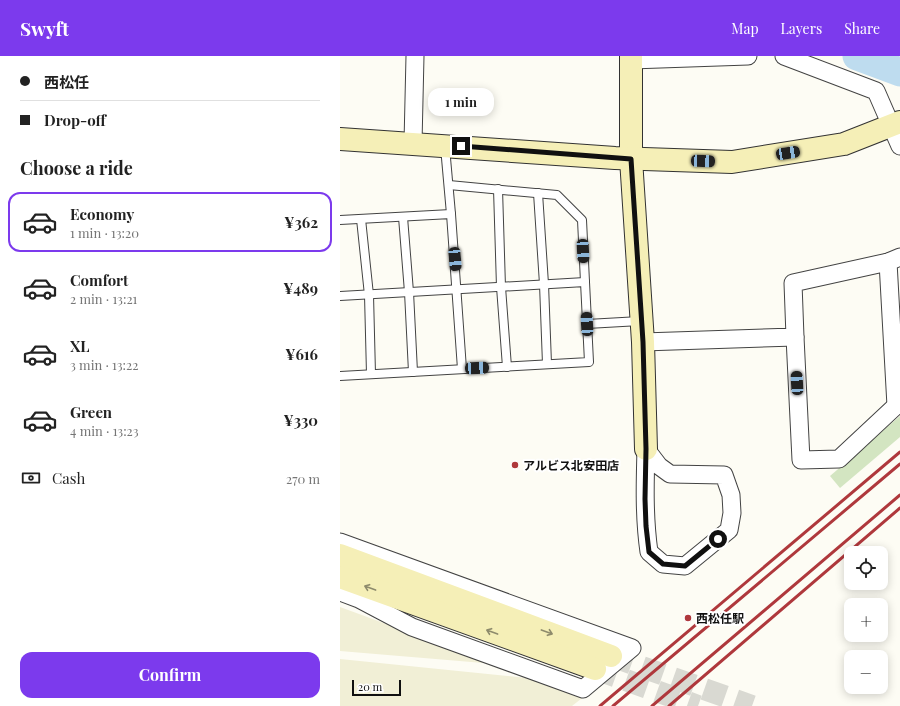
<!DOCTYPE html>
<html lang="en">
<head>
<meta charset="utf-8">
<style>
  :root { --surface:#fff; --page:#f2f2f2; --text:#222; --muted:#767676; --line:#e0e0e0; --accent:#7c3aed }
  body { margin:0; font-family:"Playfair Display","Noto Sans JP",serif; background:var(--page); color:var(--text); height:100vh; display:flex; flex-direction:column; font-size:15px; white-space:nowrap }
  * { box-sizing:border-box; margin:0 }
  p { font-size:13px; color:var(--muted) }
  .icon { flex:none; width:22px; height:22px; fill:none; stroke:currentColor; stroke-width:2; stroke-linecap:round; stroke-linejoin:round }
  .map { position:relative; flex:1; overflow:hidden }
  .panel { display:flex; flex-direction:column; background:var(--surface); width:340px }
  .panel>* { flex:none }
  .hud { display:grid; align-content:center; height:88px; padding:0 20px; background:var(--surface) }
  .buttons { position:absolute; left:504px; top:490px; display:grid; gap:8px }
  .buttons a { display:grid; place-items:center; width:44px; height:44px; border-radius:8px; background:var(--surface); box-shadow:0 2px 10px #0003; font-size:20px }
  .scale { position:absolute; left:12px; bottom:10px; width:49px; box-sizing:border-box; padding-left:4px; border:2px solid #101010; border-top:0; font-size:11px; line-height:14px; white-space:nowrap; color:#101010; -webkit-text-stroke:3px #fff; paint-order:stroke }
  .end { position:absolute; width:18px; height:18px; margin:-9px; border:5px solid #101010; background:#fff; box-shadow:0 0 0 2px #fff }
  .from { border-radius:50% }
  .bubble { position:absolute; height:28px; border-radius:12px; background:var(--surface); box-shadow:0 2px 10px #0003; font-size:13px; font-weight:700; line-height:28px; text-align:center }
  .car { position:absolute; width:12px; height:24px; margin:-12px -6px; border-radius:5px; box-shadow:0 0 3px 1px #0007; background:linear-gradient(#222 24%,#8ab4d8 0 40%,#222 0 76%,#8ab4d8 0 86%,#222 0) }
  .hud b { display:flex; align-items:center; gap:14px; height:38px; font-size:15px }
  .hud b+b { border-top:1px solid var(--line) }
  .hud i { width:10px; height:10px; background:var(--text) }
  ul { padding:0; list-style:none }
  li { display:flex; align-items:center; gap:12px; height:60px; margin:0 8px 6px; padding:0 12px; border:2px solid transparent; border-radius:12px }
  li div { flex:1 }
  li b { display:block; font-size:15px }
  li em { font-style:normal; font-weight:700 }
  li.selected { border-color:var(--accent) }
  li>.icon { width:36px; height:36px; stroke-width:1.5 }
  h2 { padding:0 20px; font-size:18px; line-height:48px }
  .pay { display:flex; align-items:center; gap:10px; height:44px; padding:0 20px; font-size:15px }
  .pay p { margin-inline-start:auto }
  .button { display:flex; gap:8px; margin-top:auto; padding:8px 20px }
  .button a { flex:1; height:46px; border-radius:12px; background:var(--accent); color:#fff; font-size:16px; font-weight:700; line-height:46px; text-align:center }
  header { display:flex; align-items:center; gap:24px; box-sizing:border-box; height:56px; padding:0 20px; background:var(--accent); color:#fff }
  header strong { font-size:19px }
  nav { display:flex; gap:22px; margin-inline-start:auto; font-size:14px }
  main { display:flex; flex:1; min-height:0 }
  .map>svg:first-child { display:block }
  .farmland { fill:#f1efd6 }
  .green { fill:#d3e5c1 }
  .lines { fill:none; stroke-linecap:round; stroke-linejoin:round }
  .river { stroke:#bedcef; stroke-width:29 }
  .secondary-tunnel { stroke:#d9d9d2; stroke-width:22; stroke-dasharray:22 11; stroke-linecap:butt }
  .lane-casing { stroke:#434343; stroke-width:10 }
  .street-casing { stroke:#434343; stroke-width:19 }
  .secondary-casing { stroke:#323232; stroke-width:24 }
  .lane { stroke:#fff; stroke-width:8 }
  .street { stroke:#fff; stroke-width:17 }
  .secondary { stroke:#f5efb7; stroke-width:22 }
  .rail { stroke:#af383c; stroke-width:3 }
  .oneway { stroke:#8e8b6c }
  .route { stroke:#101010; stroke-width:5 }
  .poi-dot { fill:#af383c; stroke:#fff; stroke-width:1.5 }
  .labels { text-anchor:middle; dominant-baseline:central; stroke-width:4; stroke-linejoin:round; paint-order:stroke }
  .poi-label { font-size:12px; font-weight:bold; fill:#101010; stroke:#fff; text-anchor:start }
</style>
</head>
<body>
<header>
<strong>Swyft</strong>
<nav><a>Map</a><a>Layers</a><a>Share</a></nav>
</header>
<main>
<section class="panel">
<div class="hud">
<b><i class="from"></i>西松任</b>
<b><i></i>Drop-off</b>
</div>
<h2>Choose a ride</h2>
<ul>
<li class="selected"><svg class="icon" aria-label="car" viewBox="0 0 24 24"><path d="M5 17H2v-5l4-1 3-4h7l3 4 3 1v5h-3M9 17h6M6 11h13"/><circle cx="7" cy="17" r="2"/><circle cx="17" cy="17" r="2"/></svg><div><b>Economy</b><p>1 min · 13:20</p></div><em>¥362</em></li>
<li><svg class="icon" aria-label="car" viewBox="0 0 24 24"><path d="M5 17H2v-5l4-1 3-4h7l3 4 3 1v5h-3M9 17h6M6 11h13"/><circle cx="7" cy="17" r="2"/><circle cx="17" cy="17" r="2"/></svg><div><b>Comfort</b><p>2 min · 13:21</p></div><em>¥489</em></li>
<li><svg class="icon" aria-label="car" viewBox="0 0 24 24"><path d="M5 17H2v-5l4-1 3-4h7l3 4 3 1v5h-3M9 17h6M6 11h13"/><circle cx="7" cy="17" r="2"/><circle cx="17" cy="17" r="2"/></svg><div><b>XL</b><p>3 min · 13:22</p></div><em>¥616</em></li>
<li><svg class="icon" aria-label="car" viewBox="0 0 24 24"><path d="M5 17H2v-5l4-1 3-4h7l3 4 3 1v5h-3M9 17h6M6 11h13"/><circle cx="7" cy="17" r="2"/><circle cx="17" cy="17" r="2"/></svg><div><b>Green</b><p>4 min · 13:23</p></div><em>¥330</em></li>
</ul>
<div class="pay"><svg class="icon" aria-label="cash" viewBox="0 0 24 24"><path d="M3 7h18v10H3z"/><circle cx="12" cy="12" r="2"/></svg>Cash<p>270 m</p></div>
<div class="button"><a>Confirm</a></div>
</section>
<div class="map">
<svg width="560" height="650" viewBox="0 0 560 650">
  <rect width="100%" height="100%" fill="#fdfcf4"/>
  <g class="farmland">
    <polygon points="0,551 155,608 0,595"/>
    <polygon points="0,603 197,623 246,639 232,650 0,650"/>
  </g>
  <polygon class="green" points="560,360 560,381 500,432 490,420"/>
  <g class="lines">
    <polyline class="river" points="517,0 560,16"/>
    <g class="secondary-tunnel">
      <polyline points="271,600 412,650"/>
      <polyline points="255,613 358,650"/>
    </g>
    <defs>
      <g id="lane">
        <polyline points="105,91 111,158"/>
        <polyline points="109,129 217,139 242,164 245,226"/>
        <polyline points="158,133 161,231 167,311"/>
        <polyline points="198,137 204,228 207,308"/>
        <polyline points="63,161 69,236 73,316"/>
        <polyline points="21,163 29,239 31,318"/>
        <polyline points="0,164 111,158 122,313"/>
        <polyline points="0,240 245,226 249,306 0,320"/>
        <polyline points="247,268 300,265"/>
      </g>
      <g id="street">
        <polyline points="444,0 536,35 560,90"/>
        <polyline points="291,4 408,0"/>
        <polyline points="73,87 75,0"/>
        <polyline points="548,206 556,350"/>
        <polyline points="455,281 461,404 499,403 560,346"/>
        <polyline points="303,286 455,281 453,227 548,206 560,201"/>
        <path d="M306,393l13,17 11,8 54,1 7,20 1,18 -3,17 -44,36 -22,-2 -14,-12c-5,-35 -4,-69 -3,-103z"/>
        <polyline points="0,486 292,592 243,633 72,571 19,543 0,536"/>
      </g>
      <g id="secondary">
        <polyline points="291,0 291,103 303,286 306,393"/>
        <polyline points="0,83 275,102 392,106 504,88 560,66"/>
        <polyline points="0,499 271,600"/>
        <polyline points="0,521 255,613"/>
      </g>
    </defs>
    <use href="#lane" class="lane-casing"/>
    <use href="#street" class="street-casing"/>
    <use href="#secondary" class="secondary-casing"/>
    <use href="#lane" class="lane"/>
    <use href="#street" class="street"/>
    <use href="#secondary" class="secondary"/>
    <g class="rail">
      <polyline points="260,650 560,396"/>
      <polyline points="273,650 560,408"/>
      <polyline points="312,650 560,439"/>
      <polyline points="329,650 560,452"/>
    </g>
  </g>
  <defs><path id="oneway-shaft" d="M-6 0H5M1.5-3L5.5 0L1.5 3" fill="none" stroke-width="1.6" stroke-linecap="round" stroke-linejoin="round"/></defs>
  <g class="oneway">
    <use href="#oneway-shaft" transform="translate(30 532) rotate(-160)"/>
    <use href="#oneway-shaft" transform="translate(152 576) rotate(-160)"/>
    <use href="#oneway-shaft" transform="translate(207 576) rotate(20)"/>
  </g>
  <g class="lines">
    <polyline class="route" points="121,90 291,103 303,286 306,393 305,443 306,470 309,496 323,508 345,510 378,483"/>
  </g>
  <g class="poi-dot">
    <circle cx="175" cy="409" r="4"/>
    <circle cx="348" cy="562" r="4"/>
  </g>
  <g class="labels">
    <g class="poi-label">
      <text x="183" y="409">アルビス北安田店</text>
      <text x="356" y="562">西松任駅</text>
    </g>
  </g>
</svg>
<div class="buttons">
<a><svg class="icon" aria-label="locate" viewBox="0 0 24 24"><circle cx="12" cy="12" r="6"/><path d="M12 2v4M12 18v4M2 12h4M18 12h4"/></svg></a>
<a>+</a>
<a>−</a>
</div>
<div class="scale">20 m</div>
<i class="end from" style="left:378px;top:483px"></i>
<i class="end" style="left:121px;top:90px"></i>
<div class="bubble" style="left:88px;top:32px;width:66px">1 min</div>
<i class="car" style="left:448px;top:97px;rotate:81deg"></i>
<i class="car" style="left:363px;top:105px;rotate:92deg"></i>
<i class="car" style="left:243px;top:195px;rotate:177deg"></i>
<i class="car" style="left:115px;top:203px;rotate:175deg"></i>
<i class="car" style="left:247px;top:268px;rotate:357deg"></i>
<i class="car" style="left:137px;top:312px;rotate:87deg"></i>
<i class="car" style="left:457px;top:327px;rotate:357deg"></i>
</div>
</main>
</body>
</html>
